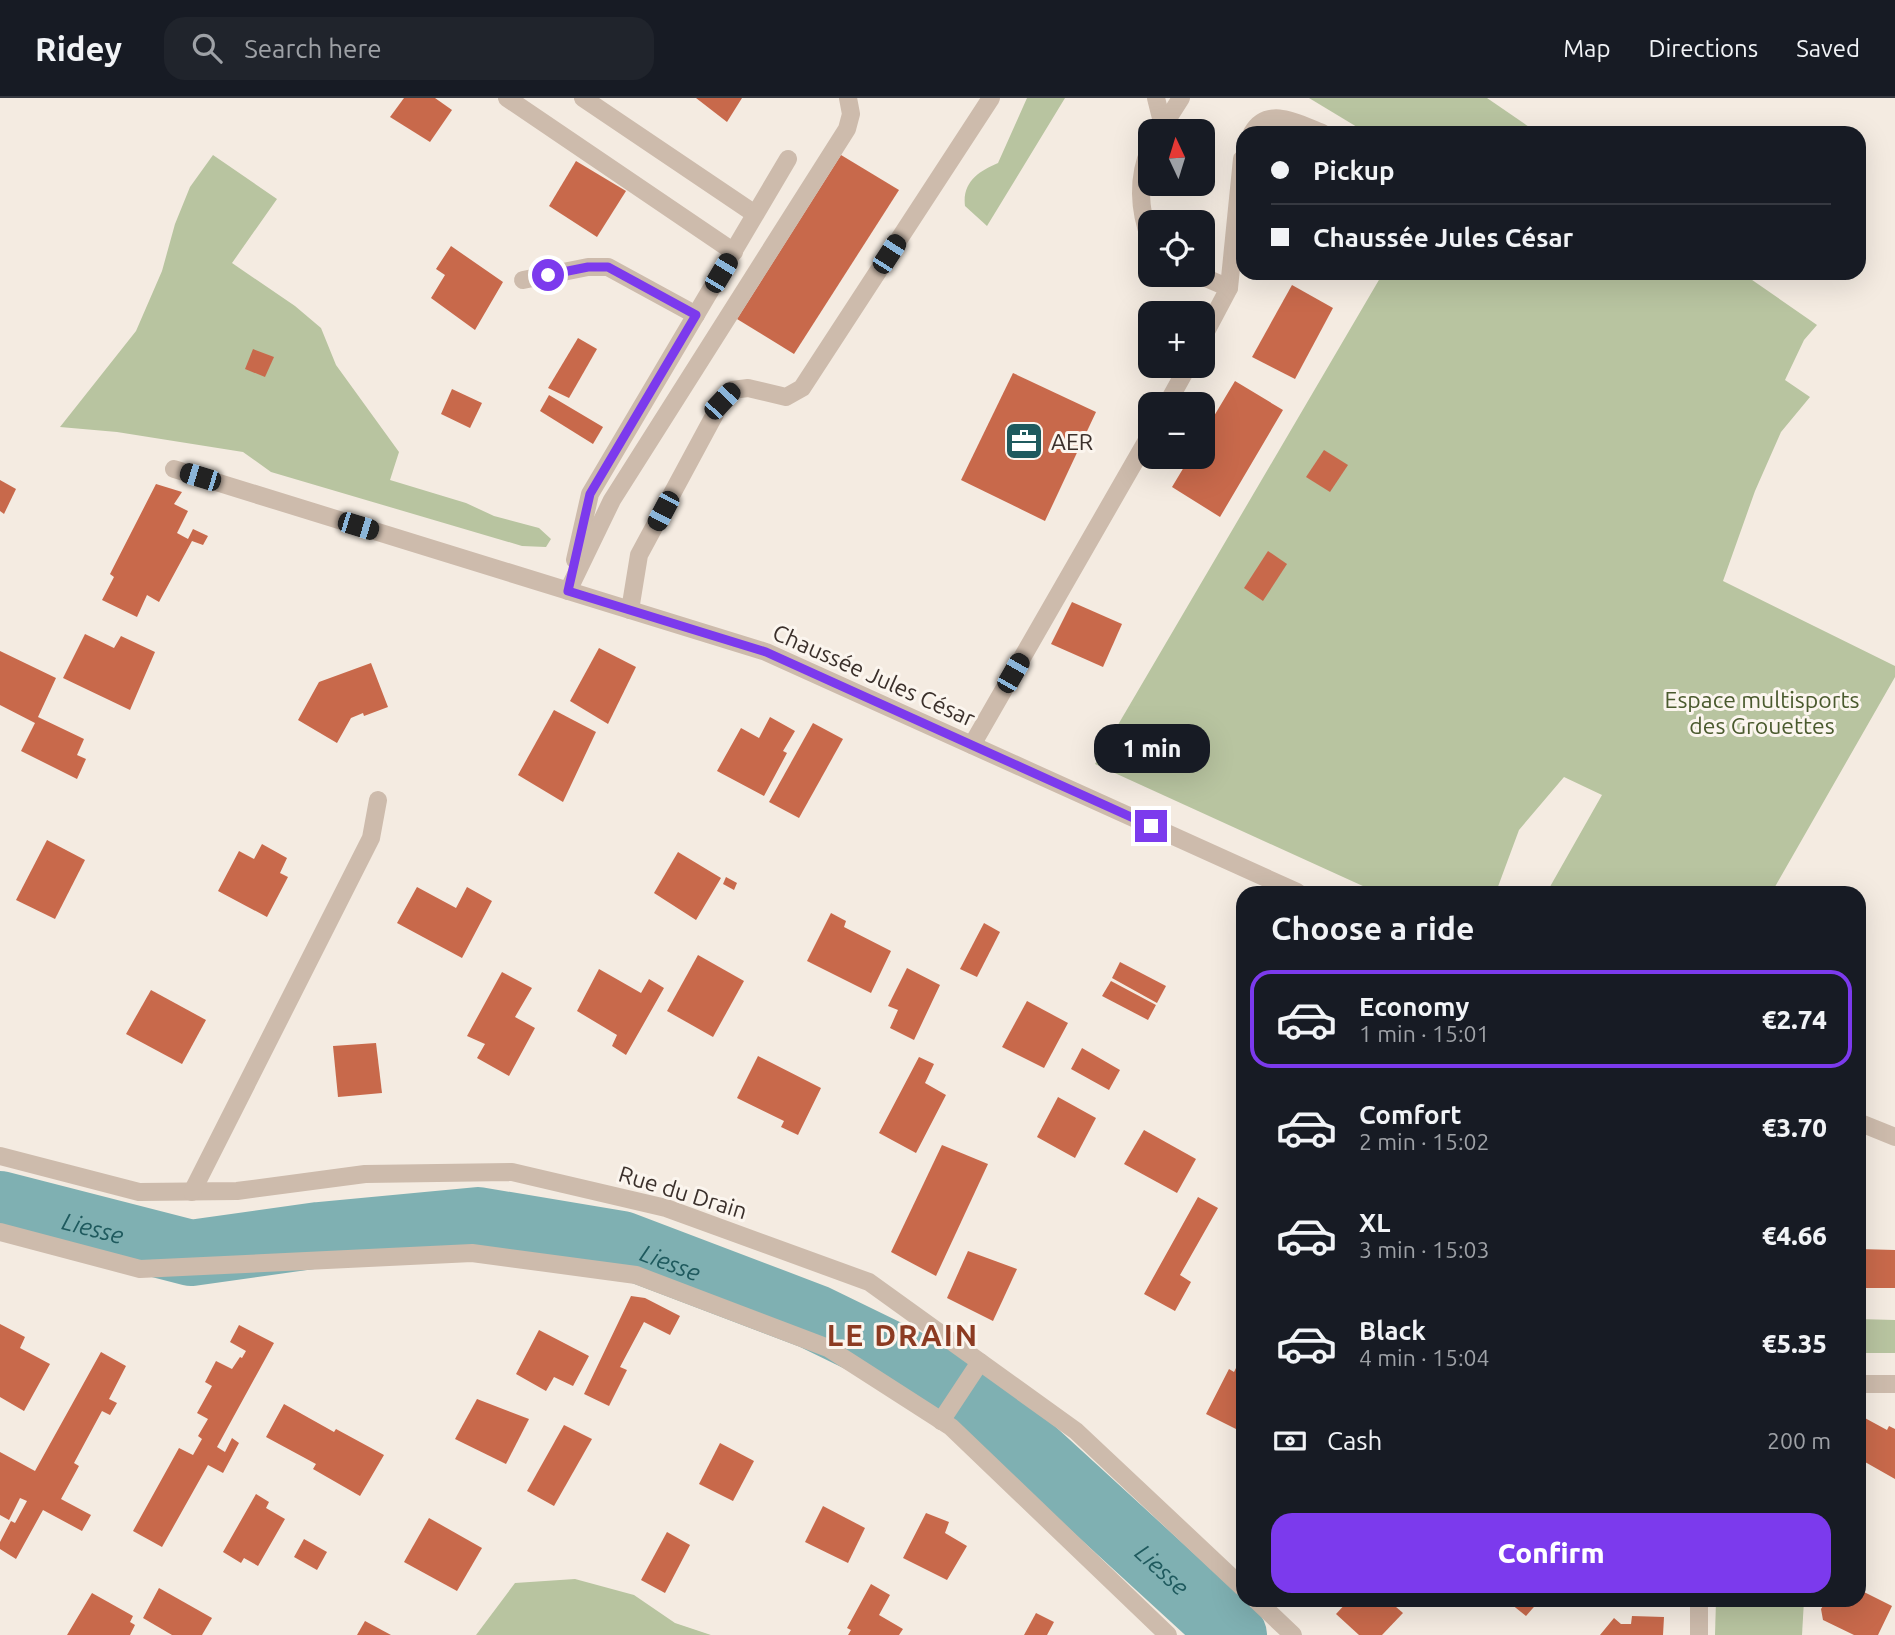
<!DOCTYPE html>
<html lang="en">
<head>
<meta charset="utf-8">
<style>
  :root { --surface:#171b24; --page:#20242c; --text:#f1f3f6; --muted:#9ea1a6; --line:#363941; --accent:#7c3aed }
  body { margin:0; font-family:Ubuntu,sans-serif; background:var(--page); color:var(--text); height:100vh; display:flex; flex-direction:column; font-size:26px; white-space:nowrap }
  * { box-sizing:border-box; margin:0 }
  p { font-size:23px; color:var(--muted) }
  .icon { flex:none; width:38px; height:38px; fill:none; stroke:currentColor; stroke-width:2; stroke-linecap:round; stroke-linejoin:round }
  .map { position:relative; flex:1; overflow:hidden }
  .drawer { position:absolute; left:1236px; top:788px; width:630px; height:721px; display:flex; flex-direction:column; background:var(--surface); border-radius:21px; box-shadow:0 7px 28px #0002 }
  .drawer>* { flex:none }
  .banner { position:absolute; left:1236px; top:28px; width:630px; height:154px; border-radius:21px; box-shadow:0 7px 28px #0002; display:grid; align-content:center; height:154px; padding:0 35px; background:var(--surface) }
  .needle { width:46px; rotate:356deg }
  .fabs { position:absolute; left:1138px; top:21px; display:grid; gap:14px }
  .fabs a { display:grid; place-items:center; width:77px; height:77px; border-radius:14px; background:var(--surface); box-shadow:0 7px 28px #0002; font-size:35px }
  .end { position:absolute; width:32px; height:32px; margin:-16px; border:9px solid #7c3aed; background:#fff; box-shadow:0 0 0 4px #fff }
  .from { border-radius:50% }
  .bubble { position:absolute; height:49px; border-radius:21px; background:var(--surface); box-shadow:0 7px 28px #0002; font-size:23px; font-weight:800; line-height:49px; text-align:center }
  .car { position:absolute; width:21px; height:42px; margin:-21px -10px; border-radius:9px; box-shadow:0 0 5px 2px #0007; background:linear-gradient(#222 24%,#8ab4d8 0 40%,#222 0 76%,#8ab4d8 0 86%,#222 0) }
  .banner b { display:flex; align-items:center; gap:24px; height:66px; font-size:26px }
  .banner b+b { border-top:2px solid var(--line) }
  .banner i { width:18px; height:18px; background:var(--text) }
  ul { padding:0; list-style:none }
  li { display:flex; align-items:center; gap:21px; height:98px; margin:0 14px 10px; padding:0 21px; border:4px solid transparent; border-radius:21px }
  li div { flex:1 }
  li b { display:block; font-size:26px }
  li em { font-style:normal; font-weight:800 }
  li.on { border-color:var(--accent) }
  li>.icon { width:63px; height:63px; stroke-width:1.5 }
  h2 { padding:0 35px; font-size:32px; line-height:84px }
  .pay { display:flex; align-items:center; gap:18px; height:77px; padding:0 35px; font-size:26px }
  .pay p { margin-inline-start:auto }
  .action { display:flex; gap:14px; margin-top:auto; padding:14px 35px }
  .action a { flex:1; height:80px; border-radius:21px; background:var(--accent); color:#fff; font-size:28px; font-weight:800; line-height:80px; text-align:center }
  header { display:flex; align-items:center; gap:42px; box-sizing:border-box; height:98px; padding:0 35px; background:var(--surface); border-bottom:2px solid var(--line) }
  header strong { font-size:33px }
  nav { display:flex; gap:38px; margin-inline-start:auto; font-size:24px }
  .search { width:490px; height:63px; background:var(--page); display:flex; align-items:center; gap:18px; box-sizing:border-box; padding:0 24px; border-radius:21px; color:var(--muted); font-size:26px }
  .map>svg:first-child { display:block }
  .green { fill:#b8c4a0 }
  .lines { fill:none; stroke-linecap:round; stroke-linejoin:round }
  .river { stroke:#7fb0b2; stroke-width:66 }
  .building { fill:#c8694b }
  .minor { stroke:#cdbbac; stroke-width:18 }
  .route { stroke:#7c3aed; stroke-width:9 }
  .labels { text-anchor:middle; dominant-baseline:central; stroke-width:6; stroke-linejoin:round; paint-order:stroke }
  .poi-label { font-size:23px; fill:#3b302b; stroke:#fbf5ee; text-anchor:start }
  .street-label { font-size:23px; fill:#3b302b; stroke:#fbf5ee }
  .park-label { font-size:23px; fill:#4a5a2e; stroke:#fbf5ee }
  .water-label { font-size:24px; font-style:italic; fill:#1f5a5e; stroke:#fbf5ee }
  .district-label { font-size:30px; font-weight:bold; letter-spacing:2px; fill:#8c3b22; stroke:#fbf5ee }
</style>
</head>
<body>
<header>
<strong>Ridey</strong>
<div class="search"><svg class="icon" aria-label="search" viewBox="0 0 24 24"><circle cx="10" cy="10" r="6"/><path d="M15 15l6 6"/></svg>Search here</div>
<nav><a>Map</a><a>Directions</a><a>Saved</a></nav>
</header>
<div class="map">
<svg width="1895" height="1537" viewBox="0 0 1895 1537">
  <rect width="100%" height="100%" fill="#f4ebe1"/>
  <g class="green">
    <path d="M1027,0h38l-78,128 -22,-20c-3,-24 14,-35 33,-43z"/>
    <polygon points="1309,0 1487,0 1538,35 1367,35"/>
    <polygon points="213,57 277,101 232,165 295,208 321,230 336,267 399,354 390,382 466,405 494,418 539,430 551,441 546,449 522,448 271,374 243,354 117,334 60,329 136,233 162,173 175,126 190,89"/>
    <polygon points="1383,175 1742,175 1817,227 1804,242 1785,282 1810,299 1781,334 1755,393 1723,483 1895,568 1895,579 1772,794 1547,794 1602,697 1564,679 1519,732 1496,794 1376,794 1095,666"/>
    <polygon points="1858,1221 1895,1222 1895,1255 1859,1255"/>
    <polygon points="575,1481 634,1497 675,1525 711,1537 476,1537 515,1485"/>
    <polygon points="1716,1502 1804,1502 1802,1537 1715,1537"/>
  </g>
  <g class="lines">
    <path class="river" id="s1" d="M0,1106l191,49 128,-18 159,-15 144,24 192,73 156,76 264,242"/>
  </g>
  <g class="building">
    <polygon points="404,0 435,0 452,12 430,44 390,19"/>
    <polygon points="696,0 742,0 727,24"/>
    <polygon points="841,57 899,92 794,256 737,221"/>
    <polygon points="576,63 626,93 597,139 549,108"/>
    <polygon points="451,148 503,184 475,232 431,200 445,177 436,171"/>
    <polygon points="1292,187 1333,210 1295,281 1252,259"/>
    <polygon points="578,240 597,251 569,300 548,290"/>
    <polygon points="253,251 274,259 265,279 245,271"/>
    <polygon points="1013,275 1096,314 1045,423 961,382"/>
    <polygon points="1235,283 1283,312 1220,419 1172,389 1190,359 1202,359 1202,338"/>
    <polygon points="452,291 482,305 470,330 441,316"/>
    <polygon points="549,297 603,329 593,346 540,313"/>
    <polygon points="1324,352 1348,367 1330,394 1306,379"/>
    <polygon points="0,382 16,391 4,416 0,413"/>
    <polygon points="156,386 182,394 174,406 188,413 177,435 188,441 193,431 208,438 203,447 192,443 159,504 147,497 137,519 102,502 114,479 110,476"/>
    <polygon points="1268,453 1287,466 1263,503 1244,490"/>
    <polygon points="1072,504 1122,526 1103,569 1051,546"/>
    <polygon points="85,536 114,550 121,538 155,554 130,612 63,580"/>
    <polygon points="599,550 636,569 608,626 570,603"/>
    <polygon points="0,553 56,580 38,619 84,641 77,657 86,661 77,681 21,653 35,625 0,607"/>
    <polygon points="371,565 388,609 364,618 363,615 351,620 337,645 298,622 319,584"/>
    <polygon points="554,612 596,634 563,704 518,677"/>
    <polygon points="770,619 795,633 783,653 787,655 764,698 717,673 741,630 759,640"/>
    <polygon points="813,625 843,641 799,720 769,704"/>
    <polygon points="47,742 85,762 55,821 16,802"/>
    <polygon points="262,746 287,760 280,775 288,779 267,819 218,793 239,753 254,761"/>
    <polygon points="678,754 721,780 696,822 654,795"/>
    <polygon points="726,779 737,785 734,792 723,786"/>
    <polygon points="417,789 456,810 467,789 492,803 462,860 397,825"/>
    <polygon points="831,815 846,823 844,829 891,853 871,895 807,863"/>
    <polygon points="984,825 1000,834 977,879 960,871"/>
    <polygon points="698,857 744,883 713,939 667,913"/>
    <polygon points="1120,864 1166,888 1157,905 1112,880"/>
    <polygon points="907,870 940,887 914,942 890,930 898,912 888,908"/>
    <polygon points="599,871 641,895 649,881 664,890 626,957 612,948 617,937 577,913"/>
    <polygon points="502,874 532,890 515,919 535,930 509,978 477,960 485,946 467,938"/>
    <polygon points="1111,883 1156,907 1148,922 1102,898"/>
    <polygon points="151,892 206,922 182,966 126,936"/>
    <polygon points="1027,903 1068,925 1044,970 1002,949"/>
    <polygon points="376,945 382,995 338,999 333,948"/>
    <polygon points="1082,950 1120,972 1109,992 1071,971"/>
    <polygon points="758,958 821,990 798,1037 781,1029 784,1023 737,1000"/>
    <polygon points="919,959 934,966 925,985 946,997 916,1055 879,1035"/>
    <polygon points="1058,999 1096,1020 1075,1060 1037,1039"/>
    <polygon points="1144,1032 1196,1061 1177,1095 1124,1066"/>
    <polygon points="942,1047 988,1066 936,1178 891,1154"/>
    <polygon points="1198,1099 1218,1110 1180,1177 1191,1184 1175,1213 1144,1196"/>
    <polygon points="1858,1151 1895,1152 1895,1190 1858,1190"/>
    <polygon points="968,1153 1017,1171 993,1223 947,1200"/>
    <polygon points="631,1198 645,1200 680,1218 670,1237 644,1224 620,1269 627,1272 609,1308 584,1296"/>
    <polygon points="0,1226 25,1239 20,1250 50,1266 24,1313 0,1299"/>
    <polygon points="239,1227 274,1245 217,1349 225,1354 232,1340 239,1345 223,1375 208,1367 162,1449 133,1433 179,1350 193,1357 202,1341 198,1338 208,1321 197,1315 212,1288 205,1284 216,1263 232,1271 240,1259 242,1260 246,1253 230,1244"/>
    <polygon points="539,1232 589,1258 573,1288 554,1279 546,1293 516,1276"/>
    <polygon points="101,1254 126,1268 109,1301 117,1305 110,1317 102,1313 74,1365 79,1368 61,1401 91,1417 82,1433 43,1412 16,1461 0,1451 0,1444 11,1423 15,1425 27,1403 20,1400 9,1422 0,1417 0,1354 35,1373"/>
    <polygon points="1238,1266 1242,1268 1242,1334 1206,1316 1229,1271 1234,1274"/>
    <polygon points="477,1301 529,1321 506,1366 455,1341"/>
    <polygon points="284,1306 334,1334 336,1331 384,1357 360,1398 313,1371 316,1366 266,1339"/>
    <polygon points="1863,1319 1887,1332 1889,1328 1895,1331 1895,1381 1858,1360 1858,1327"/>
    <polygon points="564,1327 592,1341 554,1408 527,1393"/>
    <polygon points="720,1345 754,1363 733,1403 699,1386"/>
    <polygon points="256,1396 269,1404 266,1410 285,1421 258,1468 244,1460 241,1465 223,1454"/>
    <polygon points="823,1408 865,1430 848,1465 805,1444"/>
    <polygon points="926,1415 949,1424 945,1435 967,1448 947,1482 903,1460"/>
    <polygon points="429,1420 482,1450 457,1493 404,1464"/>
    <polygon points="667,1434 690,1447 665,1495 641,1482"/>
    <polygon points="304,1441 327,1454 317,1472 294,1459"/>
    <polygon points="871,1486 890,1497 879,1517 903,1531 899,1537 848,1537 851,1532 847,1530"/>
    <polygon points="159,1490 212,1520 202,1537 172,1537 143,1520"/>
    <polygon points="1858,1491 1892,1508 1878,1537 1854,1537 1823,1522 1821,1511 1827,1502 1858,1502"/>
    <polygon points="92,1495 133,1518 130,1524 135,1527 130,1537 67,1537"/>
    <polygon points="1349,1502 1388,1502 1403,1515 1382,1537 1359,1537 1336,1516"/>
    <polygon points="1506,1502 1540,1502 1526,1518"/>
    <polygon points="1036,1515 1054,1524 1047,1537 1024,1537"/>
    <polygon points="1632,1518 1664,1519 1663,1537 1600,1537 1614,1520 1621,1526 1631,1526"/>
    <polygon points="365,1523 391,1537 357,1537"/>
  </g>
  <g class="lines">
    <g class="minor">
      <polyline points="507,0 734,154"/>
      <polyline points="583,0 755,116"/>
      <polyline points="1156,0 1163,28"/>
      <polyline points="1160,33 1181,0"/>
      <path d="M1252,35c16,-28 47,-9 70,0"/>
      <path d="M1150,51c-13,28 -11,61 0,90"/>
      <polyline points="1199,177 1229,190"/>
      <polyline points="523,182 588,169 608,169 696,217"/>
      <polyline points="1202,241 1229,190 1242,61"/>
      <polyline points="1167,306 1188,268"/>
      <polyline points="174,371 766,554 1297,794"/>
      <polyline points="575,462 590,396 788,61"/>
      <polyline points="568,493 612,402 847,31 851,16 848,0"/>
      <polyline points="630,512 639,457 722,303 732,292 748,290 786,299 802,290 991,0"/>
      <polyline points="972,647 1150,337"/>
      <polyline points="1858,1024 1895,1039"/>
      <polyline points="0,1058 139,1094 237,1093 365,1076 512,1074 666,1110 869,1184 1076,1333 1242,1489"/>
      <polyline points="192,1094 371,740 378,702"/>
      <polyline points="0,1134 140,1171 472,1155 636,1177 828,1250 951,1329 1168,1537"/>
      <polyline points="1858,1286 1895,1286"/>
      <polyline points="941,1323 980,1264"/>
      <polyline points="1256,1502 1293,1537"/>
      <polyline points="1699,1537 1699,1502"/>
    </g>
  </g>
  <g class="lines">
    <polyline class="route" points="548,177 588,169 608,169 696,217 590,396 568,493 766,554 1151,728"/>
  </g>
  <defs>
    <symbol id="office-square" viewBox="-11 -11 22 22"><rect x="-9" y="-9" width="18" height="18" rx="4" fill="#1f5a5e" stroke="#fbf5ee"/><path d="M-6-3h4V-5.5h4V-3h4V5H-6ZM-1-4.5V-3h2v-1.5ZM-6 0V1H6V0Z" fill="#fff"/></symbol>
  </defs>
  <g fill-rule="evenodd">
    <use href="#office-square" x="1002" y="321" width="44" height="44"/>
  </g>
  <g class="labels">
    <g class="poi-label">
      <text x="1051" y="343">AER</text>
    </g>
    <g class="street-label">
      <text transform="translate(874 577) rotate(24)">Chaussée Jules César</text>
      <text transform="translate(683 1094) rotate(17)">Rue du Drain</text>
    </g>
    <g class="park-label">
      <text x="1762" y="601">Espace multisports<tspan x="1762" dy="26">des Grouettes</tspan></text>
    </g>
    <g class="water-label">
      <text stroke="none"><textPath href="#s1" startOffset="96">Liesse</textPath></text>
      <text stroke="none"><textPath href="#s1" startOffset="684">Liesse</textPath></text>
      <text stroke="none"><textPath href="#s1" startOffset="1272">Liesse</textPath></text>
    </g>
    <g class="district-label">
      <text x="903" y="1237">LE DRAIN</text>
    </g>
  </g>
</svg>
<div class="fabs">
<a><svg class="needle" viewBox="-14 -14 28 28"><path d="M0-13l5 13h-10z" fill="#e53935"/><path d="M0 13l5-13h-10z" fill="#9ea1a6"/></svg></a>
<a><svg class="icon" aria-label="locate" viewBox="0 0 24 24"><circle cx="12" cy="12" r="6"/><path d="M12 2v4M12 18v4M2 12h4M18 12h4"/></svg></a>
<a>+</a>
<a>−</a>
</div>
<i class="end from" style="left:548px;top:177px"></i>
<i class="end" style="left:1151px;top:728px"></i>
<div class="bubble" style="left:1094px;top:626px;width:116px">1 min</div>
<i class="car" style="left:889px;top:156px;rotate:33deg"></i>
<i class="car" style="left:721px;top:175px;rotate:31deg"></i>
<i class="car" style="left:722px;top:303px;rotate:43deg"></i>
<i class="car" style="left:200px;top:379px;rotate:287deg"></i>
<i class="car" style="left:663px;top:413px;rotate:208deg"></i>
<i class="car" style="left:358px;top:428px;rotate:107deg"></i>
<i class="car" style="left:1013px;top:575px;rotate:30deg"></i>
<div class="banner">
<b><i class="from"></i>Pickup</b>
<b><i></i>Chaussée Jules César</b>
</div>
<section class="drawer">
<h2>Choose a ride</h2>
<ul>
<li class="on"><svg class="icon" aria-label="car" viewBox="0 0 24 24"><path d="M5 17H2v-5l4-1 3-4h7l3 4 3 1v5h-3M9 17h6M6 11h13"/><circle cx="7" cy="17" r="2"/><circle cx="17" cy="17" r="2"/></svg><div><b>Economy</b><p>1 min · 15:01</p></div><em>€2.74</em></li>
<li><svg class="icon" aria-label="car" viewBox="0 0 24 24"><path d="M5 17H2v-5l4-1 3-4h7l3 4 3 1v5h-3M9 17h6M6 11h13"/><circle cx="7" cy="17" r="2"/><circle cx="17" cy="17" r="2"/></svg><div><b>Comfort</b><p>2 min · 15:02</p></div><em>€3.70</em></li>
<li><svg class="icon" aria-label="car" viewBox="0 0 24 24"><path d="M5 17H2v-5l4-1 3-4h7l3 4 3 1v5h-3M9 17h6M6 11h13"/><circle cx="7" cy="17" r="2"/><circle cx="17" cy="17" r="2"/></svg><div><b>XL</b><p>3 min · 15:03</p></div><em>€4.66</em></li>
<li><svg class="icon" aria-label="car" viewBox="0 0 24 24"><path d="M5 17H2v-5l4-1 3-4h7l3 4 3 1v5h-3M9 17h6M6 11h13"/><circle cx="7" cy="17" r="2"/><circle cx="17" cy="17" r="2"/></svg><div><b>Black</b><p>4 min · 15:04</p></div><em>€5.35</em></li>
</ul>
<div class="pay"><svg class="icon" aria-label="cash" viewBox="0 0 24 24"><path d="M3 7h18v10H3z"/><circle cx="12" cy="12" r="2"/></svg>Cash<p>200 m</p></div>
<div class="action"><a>Confirm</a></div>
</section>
</div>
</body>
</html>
